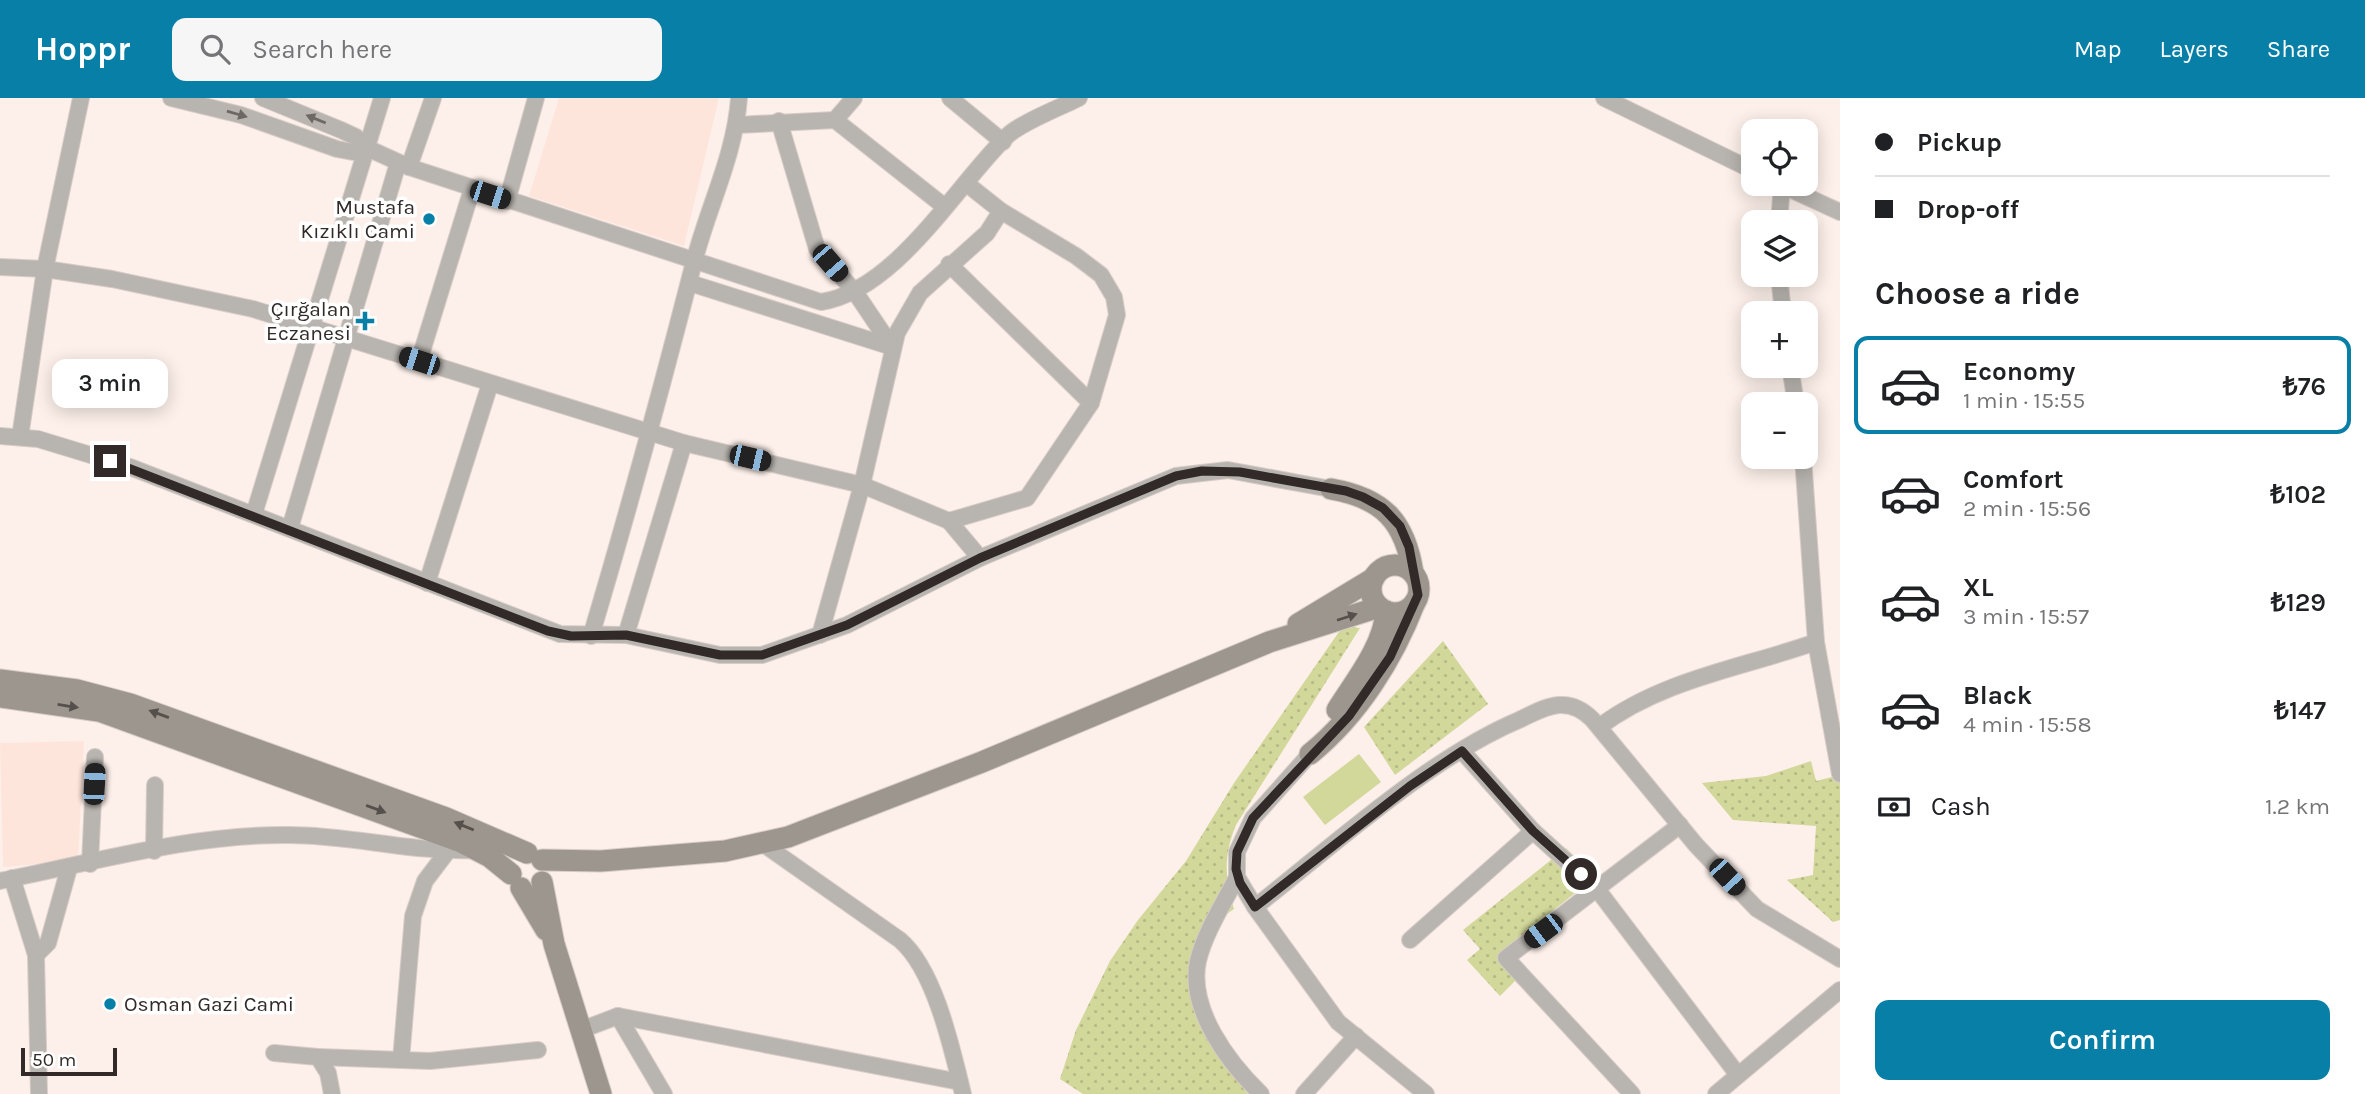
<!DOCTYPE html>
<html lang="en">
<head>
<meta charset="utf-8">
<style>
  :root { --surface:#fff; --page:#f6f6f6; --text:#202124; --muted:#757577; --line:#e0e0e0; --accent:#087fa6 }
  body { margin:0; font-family:Karla,sans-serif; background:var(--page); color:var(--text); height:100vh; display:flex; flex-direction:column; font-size:26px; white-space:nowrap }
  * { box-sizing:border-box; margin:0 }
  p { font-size:23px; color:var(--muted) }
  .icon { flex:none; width:38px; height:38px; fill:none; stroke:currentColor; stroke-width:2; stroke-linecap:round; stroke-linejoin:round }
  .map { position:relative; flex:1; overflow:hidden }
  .details { display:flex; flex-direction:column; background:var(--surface); width:525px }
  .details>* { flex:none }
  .banner { display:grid; align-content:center; height:154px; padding:0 35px; background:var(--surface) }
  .buttons { position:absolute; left:1741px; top:21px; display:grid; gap:14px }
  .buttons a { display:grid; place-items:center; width:77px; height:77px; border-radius:14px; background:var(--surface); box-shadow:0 4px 18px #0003; font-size:35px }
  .scale { position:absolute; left:21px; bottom:18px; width:96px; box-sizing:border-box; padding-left:7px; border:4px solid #312a28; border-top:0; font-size:19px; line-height:24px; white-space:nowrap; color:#312a28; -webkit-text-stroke:5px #fff; paint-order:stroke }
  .end { position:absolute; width:32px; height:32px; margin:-16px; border:9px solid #312a28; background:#fff; box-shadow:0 0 0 4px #fff }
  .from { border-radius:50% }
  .bubble { position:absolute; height:49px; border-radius:14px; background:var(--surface); box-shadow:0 4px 18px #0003; font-size:23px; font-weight:600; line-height:49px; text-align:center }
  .car { position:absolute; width:21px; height:42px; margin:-21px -10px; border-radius:9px; box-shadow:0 0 5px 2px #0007; background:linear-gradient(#222 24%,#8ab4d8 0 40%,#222 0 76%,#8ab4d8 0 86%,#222 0) }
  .banner b { display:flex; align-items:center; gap:24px; height:66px; font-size:26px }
  .banner b+b { border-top:2px solid var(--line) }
  .banner i { width:18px; height:18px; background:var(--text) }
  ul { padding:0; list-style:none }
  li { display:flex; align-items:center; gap:21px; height:98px; margin:0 14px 10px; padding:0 21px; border:4px solid transparent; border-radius:14px }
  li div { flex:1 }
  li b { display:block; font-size:26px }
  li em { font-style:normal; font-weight:600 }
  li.selected { border-color:var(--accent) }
  li>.icon { width:63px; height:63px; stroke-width:1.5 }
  h2 { padding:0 35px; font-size:32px; line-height:84px }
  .pay { display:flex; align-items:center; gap:18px; height:77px; padding:0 35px; font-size:26px }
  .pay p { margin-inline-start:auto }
  .cta { display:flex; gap:14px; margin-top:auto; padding:14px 35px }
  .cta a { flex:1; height:80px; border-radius:14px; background:var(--accent); color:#fff; font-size:28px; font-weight:600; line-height:80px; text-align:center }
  header { display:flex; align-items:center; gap:42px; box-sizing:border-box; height:98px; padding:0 35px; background:var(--accent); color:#fff }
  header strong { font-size:33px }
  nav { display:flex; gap:38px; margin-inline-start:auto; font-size:24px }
  .search { width:490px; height:63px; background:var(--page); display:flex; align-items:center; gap:18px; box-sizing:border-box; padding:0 24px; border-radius:14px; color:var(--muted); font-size:26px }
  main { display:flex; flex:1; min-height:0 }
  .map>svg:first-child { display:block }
  .built { fill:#fee5db }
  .green { fill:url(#green-dots) }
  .pitch { fill:#d2d79a }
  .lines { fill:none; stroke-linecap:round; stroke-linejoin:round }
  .street-casing { stroke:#d8ccc7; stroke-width:18 }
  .secondary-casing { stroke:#d8ccc7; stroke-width:23 }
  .street { stroke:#b8b4af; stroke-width:16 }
  .secondary { stroke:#9c968e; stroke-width:21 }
  .oneway { fill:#6e6865 }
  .oneway2 { fill:#56504c }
  .route { stroke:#312a28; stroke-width:9 }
  .poi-dot { fill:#087fa6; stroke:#fff; stroke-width:2.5 }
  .labels { text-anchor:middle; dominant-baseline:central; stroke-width:7; stroke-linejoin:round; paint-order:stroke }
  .poi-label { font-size:21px; fill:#312a28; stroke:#fff; text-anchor:end }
</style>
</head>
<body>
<header>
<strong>Hoppr</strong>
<div class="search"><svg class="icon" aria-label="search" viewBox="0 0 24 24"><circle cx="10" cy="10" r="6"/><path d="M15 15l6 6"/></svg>Search here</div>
<nav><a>Map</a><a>Layers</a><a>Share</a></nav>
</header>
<main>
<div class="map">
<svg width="1840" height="996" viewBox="0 0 1840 996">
  <defs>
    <pattern id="green-dots" width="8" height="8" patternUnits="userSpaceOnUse" patternTransform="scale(1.75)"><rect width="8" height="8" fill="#d2d79a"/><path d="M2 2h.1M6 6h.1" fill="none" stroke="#b5b985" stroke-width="1.8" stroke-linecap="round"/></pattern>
  </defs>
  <rect width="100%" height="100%" fill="#fdf0ea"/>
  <g class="built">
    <polygon points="559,0 719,0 684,148 529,98"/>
    <polygon points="84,643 78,763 3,769 0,645"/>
  </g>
  <g class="green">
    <path d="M1343,528l17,2 -124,197c-12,28 -12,55 -2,84l-26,18 -9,51 24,82 25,34h-165l-23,-15 16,-49 34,-69 28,-41 48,-59 48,-78z"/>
    <polygon points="1443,543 1488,606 1395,677 1364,629"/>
    <polygon points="1811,663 1816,683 1840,677 1840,822 1833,824 1787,782 1813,777 1816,728 1733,722 1702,685 1766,678"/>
    <polygon points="1566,750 1595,779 1501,854 1604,960 1596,968 1515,883 1500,898 1467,862 1480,851 1463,832"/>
  </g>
  <polygon class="pitch" points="1359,656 1381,684 1325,727 1303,699"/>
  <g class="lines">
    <defs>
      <g id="street">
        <polyline points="171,0 241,17 337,51 353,54 365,49"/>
        <path d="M263,0l78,32 15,7 9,10 44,20 412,135c75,-12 134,-115 186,-166 15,-14 52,-28 72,-38"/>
        <polyline points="950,0 1003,44"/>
        <polyline points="1604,0 1754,73"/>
        <polyline points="835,22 854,0"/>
        <polyline points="779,23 817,151 855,194 892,249"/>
        <polyline points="737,27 835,22 945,109"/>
        <polyline points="409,69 433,0"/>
        <polyline points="1779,86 1840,114"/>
        <polyline points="507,103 536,0"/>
        <polyline points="1779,124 1782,87"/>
        <polyline points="949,166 1091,305"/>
        <polyline points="0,169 45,171 112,181 253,211 684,345 862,387 949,423 980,460"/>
        <polyline points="1779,177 1783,215"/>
        <polyline points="690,185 892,249"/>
        <polyline points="419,263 472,91"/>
        <polyline points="1790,268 1796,306"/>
        <polyline points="0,338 38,341 130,369 560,536 626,537 720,557 762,557 847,527 980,460 1176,378 1228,372 1331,391"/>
        <polyline points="20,339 45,171 81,0"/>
        <polyline points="254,416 382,0"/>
        <polyline points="949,423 1027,400 1091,305 1117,217 1114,199 1101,177 1076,158 1001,113"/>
        <polyline points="290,430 398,65"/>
        <polyline points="427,485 490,286"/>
        <polyline points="626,537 684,345"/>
        <polyline points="820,537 862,387 897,235 920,195 987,135 1001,113 967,86"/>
        <path d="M591,538c37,-124 71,-249 103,-374 14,-55 41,-107 45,-164"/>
        <polyline points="1816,544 1840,676"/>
        <path d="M1599,629c64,-48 143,-59 217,-85l-13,-185"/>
        <polyline points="1462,653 1533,733 1597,791 1738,977"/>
        <polyline points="1310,656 1253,720 1237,754 1237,779 1255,809 1338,924 1426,996"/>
        <path d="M762,745l138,97c35,30 52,109 63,154"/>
        <polyline points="154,753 155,687"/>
        <polyline points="90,766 95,659"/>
        <path d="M1237,779c-13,26 -32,55 -39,84 -10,48 30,101 63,133"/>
        <polyline points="12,780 36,857"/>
        <path d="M0,783c95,-19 192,-47 289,-46 63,0 124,18 186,15"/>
        <path d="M1255,809c78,-61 174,-149 264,-187 13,-6 26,-14 40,-15 13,-1 24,5 33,14l104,126 61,64 83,50"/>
        <polyline points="1410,842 1533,733"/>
        <polyline points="618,918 664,996"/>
        <polyline points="581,932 618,918 960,984"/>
        <polyline points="274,955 318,959 328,975 332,996"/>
        <polyline points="318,959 430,963 538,952"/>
        <polyline points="401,962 413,818 425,783 447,754"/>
        <polyline points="39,996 36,857 48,845 69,770"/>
        <polyline points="1304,996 1356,938"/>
        <polyline points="1632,996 1506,860 1680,727"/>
        <polyline points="1716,996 1840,892"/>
      </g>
      <g id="secondary">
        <path d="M1331,391c52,9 74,32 82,84"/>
        <circle cx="1395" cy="491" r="24"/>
        <polyline points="1298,526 1374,480"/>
        <polyline points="0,582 77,592 130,606 446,720 527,755"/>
        <polyline points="0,599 99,613 461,744 490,759 511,776"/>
        <path d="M1337,612c18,-29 47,-64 49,-99"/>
        <path d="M1310,656c48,-39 83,-95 105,-152"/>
        <polyline points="542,762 601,763 725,753 788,739 982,664 1269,544 1379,509"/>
        <polyline points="542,784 554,846 601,996"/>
        <polyline points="521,790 546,832"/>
      </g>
    </defs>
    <use href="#street" class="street-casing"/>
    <use href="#secondary" class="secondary-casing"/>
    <use href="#street" class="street"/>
    <use href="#secondary" class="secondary"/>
  </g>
  <defs><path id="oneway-solid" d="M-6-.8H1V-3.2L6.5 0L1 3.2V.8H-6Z" transform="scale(1.75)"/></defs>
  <g class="oneway">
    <use href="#oneway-solid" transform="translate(237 16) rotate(16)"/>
    <use href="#oneway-solid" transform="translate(316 21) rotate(-158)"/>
  </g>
  <g class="oneway2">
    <use href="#oneway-solid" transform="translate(1347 519) rotate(-18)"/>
    <use href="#oneway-solid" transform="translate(68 608) rotate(9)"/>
    <use href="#oneway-solid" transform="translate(159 616) rotate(-160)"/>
    <use href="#oneway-solid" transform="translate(376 711) rotate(20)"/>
    <use href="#oneway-solid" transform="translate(464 728) rotate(-158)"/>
  </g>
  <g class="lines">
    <polyline class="route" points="110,363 548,533 571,538 626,537 720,557 762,557 847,527 980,460 1176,378 1202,373 1240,374 1346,393 1363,399 1383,410 1400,428 1409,449 1418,497 1390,559 1349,618 1253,720 1237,754 1236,771 1240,785 1255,809 1410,688 1462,653 1533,733 1581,776"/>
  </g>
  <g class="poi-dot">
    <circle cx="429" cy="121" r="7"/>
    <path d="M361.5 212.5h7v7h7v7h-7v7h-7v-7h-7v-7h7z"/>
    <circle cx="110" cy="906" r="7"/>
  </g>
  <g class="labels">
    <g class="poi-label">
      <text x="415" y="109">Mustafa<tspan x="415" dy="24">Kızıklı Cami</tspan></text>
      <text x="351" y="211">Çırğalan<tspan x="351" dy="24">Eczanesi</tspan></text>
      <text x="124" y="906" text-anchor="start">Osman Gazi Cami</text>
    </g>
  </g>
</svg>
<div class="buttons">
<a><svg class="icon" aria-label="locate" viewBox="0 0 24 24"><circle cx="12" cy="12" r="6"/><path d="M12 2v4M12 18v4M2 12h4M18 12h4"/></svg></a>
<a><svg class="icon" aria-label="layers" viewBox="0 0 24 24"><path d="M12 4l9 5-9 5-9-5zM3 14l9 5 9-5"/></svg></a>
<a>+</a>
<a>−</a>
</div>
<div class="scale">50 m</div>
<i class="end from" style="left:1581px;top:776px"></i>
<i class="end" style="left:110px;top:363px"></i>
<div class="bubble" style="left:52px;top:261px;width:116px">3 min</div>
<i class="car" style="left:490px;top:97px;rotate:108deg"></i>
<i class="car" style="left:830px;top:165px;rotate:139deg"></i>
<i class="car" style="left:419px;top:263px;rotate:288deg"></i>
<i class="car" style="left:750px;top:360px;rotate:103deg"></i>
<i class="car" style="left:94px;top:686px;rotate:3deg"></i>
<i class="car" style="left:1727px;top:779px;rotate:137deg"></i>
<i class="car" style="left:1543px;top:833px;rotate:233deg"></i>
</div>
<section class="details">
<div class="banner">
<b><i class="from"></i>Pickup</b>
<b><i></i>Drop-off</b>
</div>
<h2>Choose a ride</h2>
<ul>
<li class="selected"><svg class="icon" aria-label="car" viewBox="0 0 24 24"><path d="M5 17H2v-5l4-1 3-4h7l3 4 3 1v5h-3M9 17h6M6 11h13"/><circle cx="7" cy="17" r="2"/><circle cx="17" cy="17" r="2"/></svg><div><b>Economy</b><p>1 min · 15:55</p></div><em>₺76</em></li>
<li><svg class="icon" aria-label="car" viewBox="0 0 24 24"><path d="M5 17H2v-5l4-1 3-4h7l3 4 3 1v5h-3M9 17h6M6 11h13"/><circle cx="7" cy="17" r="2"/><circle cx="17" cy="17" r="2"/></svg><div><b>Comfort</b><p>2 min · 15:56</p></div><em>₺102</em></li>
<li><svg class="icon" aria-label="car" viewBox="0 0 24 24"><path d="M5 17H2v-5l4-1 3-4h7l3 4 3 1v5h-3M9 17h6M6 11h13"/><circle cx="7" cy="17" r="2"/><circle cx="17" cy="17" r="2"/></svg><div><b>XL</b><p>3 min · 15:57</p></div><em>₺129</em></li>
<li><svg class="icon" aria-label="car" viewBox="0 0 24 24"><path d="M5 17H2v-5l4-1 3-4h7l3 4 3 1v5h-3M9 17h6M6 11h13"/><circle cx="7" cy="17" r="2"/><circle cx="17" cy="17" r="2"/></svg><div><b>Black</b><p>4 min · 15:58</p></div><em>₺147</em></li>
</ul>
<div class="pay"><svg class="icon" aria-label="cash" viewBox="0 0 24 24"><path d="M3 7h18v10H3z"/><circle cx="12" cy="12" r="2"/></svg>Cash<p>1.2 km</p></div>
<div class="cta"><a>Confirm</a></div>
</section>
</main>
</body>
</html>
